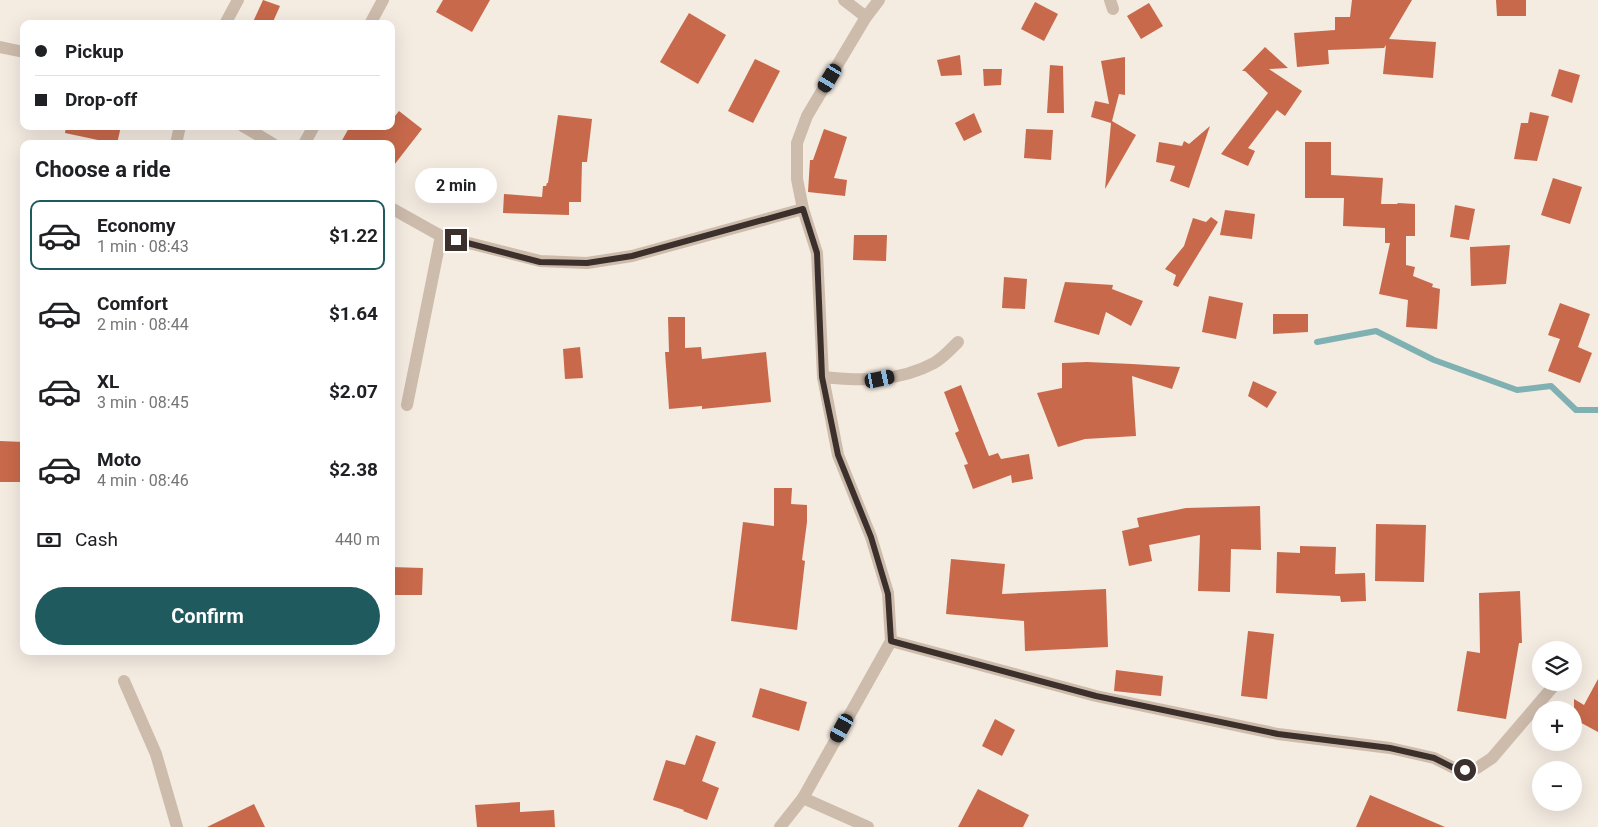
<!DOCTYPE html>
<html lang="en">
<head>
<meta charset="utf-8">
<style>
  :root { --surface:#fff; --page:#f6f6f6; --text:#202124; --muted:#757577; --line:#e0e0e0; --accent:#1f5a5e }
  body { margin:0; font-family:Roboto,sans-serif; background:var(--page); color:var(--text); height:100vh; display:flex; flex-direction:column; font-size:19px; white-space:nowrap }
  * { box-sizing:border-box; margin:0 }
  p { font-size:16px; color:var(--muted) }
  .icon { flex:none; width:28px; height:28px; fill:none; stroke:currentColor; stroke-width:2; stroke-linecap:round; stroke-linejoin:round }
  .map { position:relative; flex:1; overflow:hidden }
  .sheet { position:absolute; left:20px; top:140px; width:375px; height:515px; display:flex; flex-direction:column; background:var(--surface); border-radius:10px; box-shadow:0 5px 20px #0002 }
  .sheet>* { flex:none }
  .hud { position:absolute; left:20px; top:20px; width:375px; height:110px; border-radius:10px; box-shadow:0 5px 20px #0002; display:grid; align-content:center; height:110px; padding:0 15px; background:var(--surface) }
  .fabs { position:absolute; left:1532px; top:641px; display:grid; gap:10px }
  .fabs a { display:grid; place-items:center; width:50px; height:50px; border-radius:50%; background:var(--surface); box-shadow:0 5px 20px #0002; font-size:25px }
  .end { position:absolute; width:22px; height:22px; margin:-11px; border:6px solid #3b302b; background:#fff; box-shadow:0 0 0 2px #fff }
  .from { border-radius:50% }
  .bubble { position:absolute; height:35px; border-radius:18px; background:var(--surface); box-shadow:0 5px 20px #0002; font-size:16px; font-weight:700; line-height:35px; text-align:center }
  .car { position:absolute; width:15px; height:30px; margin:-15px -8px; border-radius:6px; box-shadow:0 0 4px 1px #0007; background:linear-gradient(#222 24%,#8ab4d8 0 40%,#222 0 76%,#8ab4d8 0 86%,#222 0) }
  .hud b { display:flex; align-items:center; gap:18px; height:48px; font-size:19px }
  .hud b+b { border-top:1px solid var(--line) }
  .hud i { width:12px; height:12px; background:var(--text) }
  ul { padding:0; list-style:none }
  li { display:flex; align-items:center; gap:15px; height:70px; margin:0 10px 8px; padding:0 5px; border:2px solid transparent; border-radius:10px }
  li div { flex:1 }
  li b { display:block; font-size:19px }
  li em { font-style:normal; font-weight:700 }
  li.current { border-color:var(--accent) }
  li>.icon { width:45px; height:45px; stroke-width:1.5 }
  h2 { padding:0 15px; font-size:22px; line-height:60px }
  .pay { display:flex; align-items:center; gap:12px; height:55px; padding:0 15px; font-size:19px }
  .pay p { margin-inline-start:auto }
  .cta { display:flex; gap:10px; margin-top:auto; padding:10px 15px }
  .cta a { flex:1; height:58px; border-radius:30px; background:var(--accent); color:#fff; font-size:20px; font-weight:700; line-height:58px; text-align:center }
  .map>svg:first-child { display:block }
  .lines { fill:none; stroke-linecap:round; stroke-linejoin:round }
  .stream { stroke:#7fb0b2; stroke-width:6 }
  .building { fill:#c8694b }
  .street { stroke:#cdbbac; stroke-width:12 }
  .route { stroke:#3b302b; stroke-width:6 }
</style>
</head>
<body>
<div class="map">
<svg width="1598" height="827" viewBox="0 0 1598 827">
  <rect width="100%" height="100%" fill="#f4ebe1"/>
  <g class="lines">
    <polyline class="stream" points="1317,342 1376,331 1434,360 1517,390 1551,386 1576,410 1598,410"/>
  </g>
  <g class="building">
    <polygon points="263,0 280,6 272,24 252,24"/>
    <polygon points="443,0 490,0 472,32 436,12"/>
    <polygon points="1352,0 1412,0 1389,39 1436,42 1433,78 1383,74 1386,45 1384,48 1328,50 1329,64 1297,67 1294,33 1335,30 1335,17 1350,17"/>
    <polygon points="1496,0 1526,0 1526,16 1497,16"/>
    <polygon points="1035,2 1058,14 1044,41 1021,29"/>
    <polygon points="1149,3 1163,26 1141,39 1127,16"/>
    <polygon points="689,13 726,35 698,84 660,62"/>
    <polygon points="1265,47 1288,68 1269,69 1302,91 1285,116 1277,110 1248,148 1255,151 1248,166 1221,154 1268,93 1245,71 1242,71"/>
    <polygon points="960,55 962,75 941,76 937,60"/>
    <polygon points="1125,57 1125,95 1119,94 1112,121 1136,135 1105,189 1111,123 1091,117 1095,101 1109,104 1101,61"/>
    <polygon points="755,59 780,71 753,123 728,111"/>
    <polygon points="1050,65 1063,66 1064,113 1047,113"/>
    <polygon points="983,69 1002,69 1001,85 984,86"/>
    <polygon points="1559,69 1580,75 1572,103 1551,96"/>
    <polygon points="399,111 422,129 391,169 391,144 340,144 350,126 391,126 391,121"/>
    <polygon points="1530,112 1549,116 1537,161 1514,159 1521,123 1528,123"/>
    <polygon points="974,113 982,132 964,141 955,123"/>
    <polygon points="558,115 592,119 587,162 582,162 581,202 569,202 569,215 503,213 504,194 542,197 543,186 546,186 547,183 548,183"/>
    <polygon points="66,126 121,126 117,144 65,133"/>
    <polygon points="1210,126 1189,188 1170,181 1175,166 1156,162 1159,142 1182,146 1184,141 1189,144"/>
    <polygon points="824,129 847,137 834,178 847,180 845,196 808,192 810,160 813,160"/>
    <polygon points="1026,129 1053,130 1051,160 1024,158"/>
    <polygon points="1305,142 1331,142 1331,175 1383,178 1381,204 1397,204 1398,203 1415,204 1415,236 1406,236 1406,265 1415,267 1413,276 1433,284 1432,287 1440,289 1437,329 1406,327 1408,300 1379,294 1390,243 1385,243 1385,228 1343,226 1344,198 1305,198"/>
    <polygon points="1553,178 1582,187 1570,224 1541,215"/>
    <polygon points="1455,205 1475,209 1469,240 1450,237"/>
    <polygon points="1225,210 1255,214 1252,239 1220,235"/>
    <polygon points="1211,217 1218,222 1178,287 1173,285 1176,275 1165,269 1184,246 1193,218 1206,222"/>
    <polygon points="854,235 887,235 886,261 853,260"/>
    <polygon points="1510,245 1506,284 1471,286 1470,247"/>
    <polygon points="1004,277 1027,279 1025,309 1002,308"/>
    <polygon points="1065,282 1113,285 1112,289 1143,301 1131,326 1106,312 1099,335 1054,322"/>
    <polygon points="1209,296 1243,303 1236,339 1202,332"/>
    <polygon points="1560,303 1590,314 1578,347 1592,353 1580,383 1548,371 1560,339 1548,335"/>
    <polygon points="1273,314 1308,314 1308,332 1273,334"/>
    <polygon points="668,317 685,317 685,348 701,347 702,359 766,352 771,402 702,409 702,406 669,409 665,352 669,352"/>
    <polygon points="580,347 583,378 565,379 563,349"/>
    <polygon points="1087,362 1132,364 1180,367 1172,389 1132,376 1136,436 1085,439 1058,447 1037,393 1062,388 1062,363"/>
    <polygon points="1253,381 1277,392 1267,408 1248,396"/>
    <polygon points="961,385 989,456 998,453 1001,459 1029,454 1033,479 1012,483 1011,475 973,489 964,465 968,464 955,433 959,431 944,392"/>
    <polygon points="0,441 24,442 24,482 0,482"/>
    <polygon points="774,488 792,488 791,504 807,505 807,522 802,560 805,561 797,630 731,621 743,522 774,526"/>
    <polygon points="1260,506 1261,550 1231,549 1230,592 1198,591 1200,535 1149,545 1152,561 1129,566 1122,531 1139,527 1137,518 1186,508"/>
    <polygon points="1376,524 1426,525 1424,582 1375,581"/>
    <polygon points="1300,546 1336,547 1335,574 1365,573 1366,601 1341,602 1340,596 1276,593 1277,552 1300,553"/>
    <polygon points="951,559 1005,564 1002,594 1106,589 1108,647 1025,651 1024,621 946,614"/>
    <polygon points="391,567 423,568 422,595 391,595"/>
    <polygon points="1520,591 1522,643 1519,643 1506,719 1457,711 1467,651 1480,653 1479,593"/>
    <polygon points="1248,631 1274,634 1267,699 1241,696"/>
    <polygon points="1116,670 1163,676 1161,696 1114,691"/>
    <polygon points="1598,679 1598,732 1574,719 1574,699 1584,705"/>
    <polygon points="760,688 807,702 799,731 752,717"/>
    <polygon points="995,719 1015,730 1002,756 982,746"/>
    <polygon points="696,735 716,742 702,781 719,788 707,820 683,811 684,810 653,800 666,760 685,765"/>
    <polygon points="978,789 1029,815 1023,827 958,827"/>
    <polygon points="1370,795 1445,827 1356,827"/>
    <polygon points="520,802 520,812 554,810 555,827 477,827 475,805"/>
    <polygon points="254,804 265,827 207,827"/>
  </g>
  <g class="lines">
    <g class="street">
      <polyline points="844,0 866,17"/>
      <polyline points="1110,0 1113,9"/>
      <polyline points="225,24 238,0"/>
      <polyline points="370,24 383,0"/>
      <polyline points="0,47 24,52"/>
      <polyline points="243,126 273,144"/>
      <polyline points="176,144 180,126"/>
      <polyline points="304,144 314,126"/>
      <polyline points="391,208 441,236 540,261 587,263 632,256 803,209"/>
      <path d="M823,377c38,4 76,5 111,-14 9,-5 17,-14 24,-21"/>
      <polyline points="407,405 441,236"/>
      <polyline points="891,641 1096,696 1278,734 1390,748 1434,758 1456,769 1465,770 1477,768 1492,758 1557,682"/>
      <polyline points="124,681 156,754 177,827"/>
      <polyline points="803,798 868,827"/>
      <polyline points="780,827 803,798 891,641 888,593 871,537 838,455 823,377 817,253 803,209 797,179 797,143 807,116 866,17 879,0"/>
    </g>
  </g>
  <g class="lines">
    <polyline class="route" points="456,240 540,262 587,263 632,256 803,209 817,253 822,377 838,455 871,537 888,594 891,641 1096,696 1278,734 1390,748 1434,758 1456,769 1465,770"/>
  </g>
</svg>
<div class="fabs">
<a><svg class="icon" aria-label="layers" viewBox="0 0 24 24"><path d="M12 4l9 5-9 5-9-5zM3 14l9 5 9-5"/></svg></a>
<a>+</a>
<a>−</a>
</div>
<i class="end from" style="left:1465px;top:770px"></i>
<i class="end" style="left:456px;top:240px"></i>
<div class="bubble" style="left:415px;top:168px;width:82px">2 min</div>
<i class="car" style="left:830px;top:78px;rotate:211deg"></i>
<i class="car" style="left:880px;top:379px;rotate:78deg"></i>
<i class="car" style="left:842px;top:728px;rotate:209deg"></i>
<div class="hud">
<b><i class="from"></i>Pickup</b>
<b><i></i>Drop-off</b>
</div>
<section class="sheet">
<h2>Choose a ride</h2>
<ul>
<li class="current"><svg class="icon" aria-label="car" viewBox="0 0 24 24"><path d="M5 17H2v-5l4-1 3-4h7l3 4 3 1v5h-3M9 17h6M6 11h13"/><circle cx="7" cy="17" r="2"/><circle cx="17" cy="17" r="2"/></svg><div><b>Economy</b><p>1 min · 08:43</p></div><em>$1.22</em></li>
<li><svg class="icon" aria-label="car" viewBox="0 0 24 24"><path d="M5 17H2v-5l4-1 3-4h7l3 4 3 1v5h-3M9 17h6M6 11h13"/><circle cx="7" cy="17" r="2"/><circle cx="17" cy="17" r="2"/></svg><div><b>Comfort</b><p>2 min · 08:44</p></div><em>$1.64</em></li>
<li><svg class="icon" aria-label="car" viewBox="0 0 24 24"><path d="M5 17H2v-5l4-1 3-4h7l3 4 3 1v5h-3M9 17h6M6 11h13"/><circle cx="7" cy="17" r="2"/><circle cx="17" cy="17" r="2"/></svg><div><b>XL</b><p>3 min · 08:45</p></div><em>$2.07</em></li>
<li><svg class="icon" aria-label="car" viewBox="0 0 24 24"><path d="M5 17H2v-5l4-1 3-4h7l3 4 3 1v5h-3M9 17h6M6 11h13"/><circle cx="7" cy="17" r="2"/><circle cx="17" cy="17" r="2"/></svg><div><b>Moto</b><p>4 min · 08:46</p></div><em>$2.38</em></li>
</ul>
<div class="pay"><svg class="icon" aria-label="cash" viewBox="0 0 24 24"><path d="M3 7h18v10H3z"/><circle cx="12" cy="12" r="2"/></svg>Cash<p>440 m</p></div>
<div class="cta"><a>Confirm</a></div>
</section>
</div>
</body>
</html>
